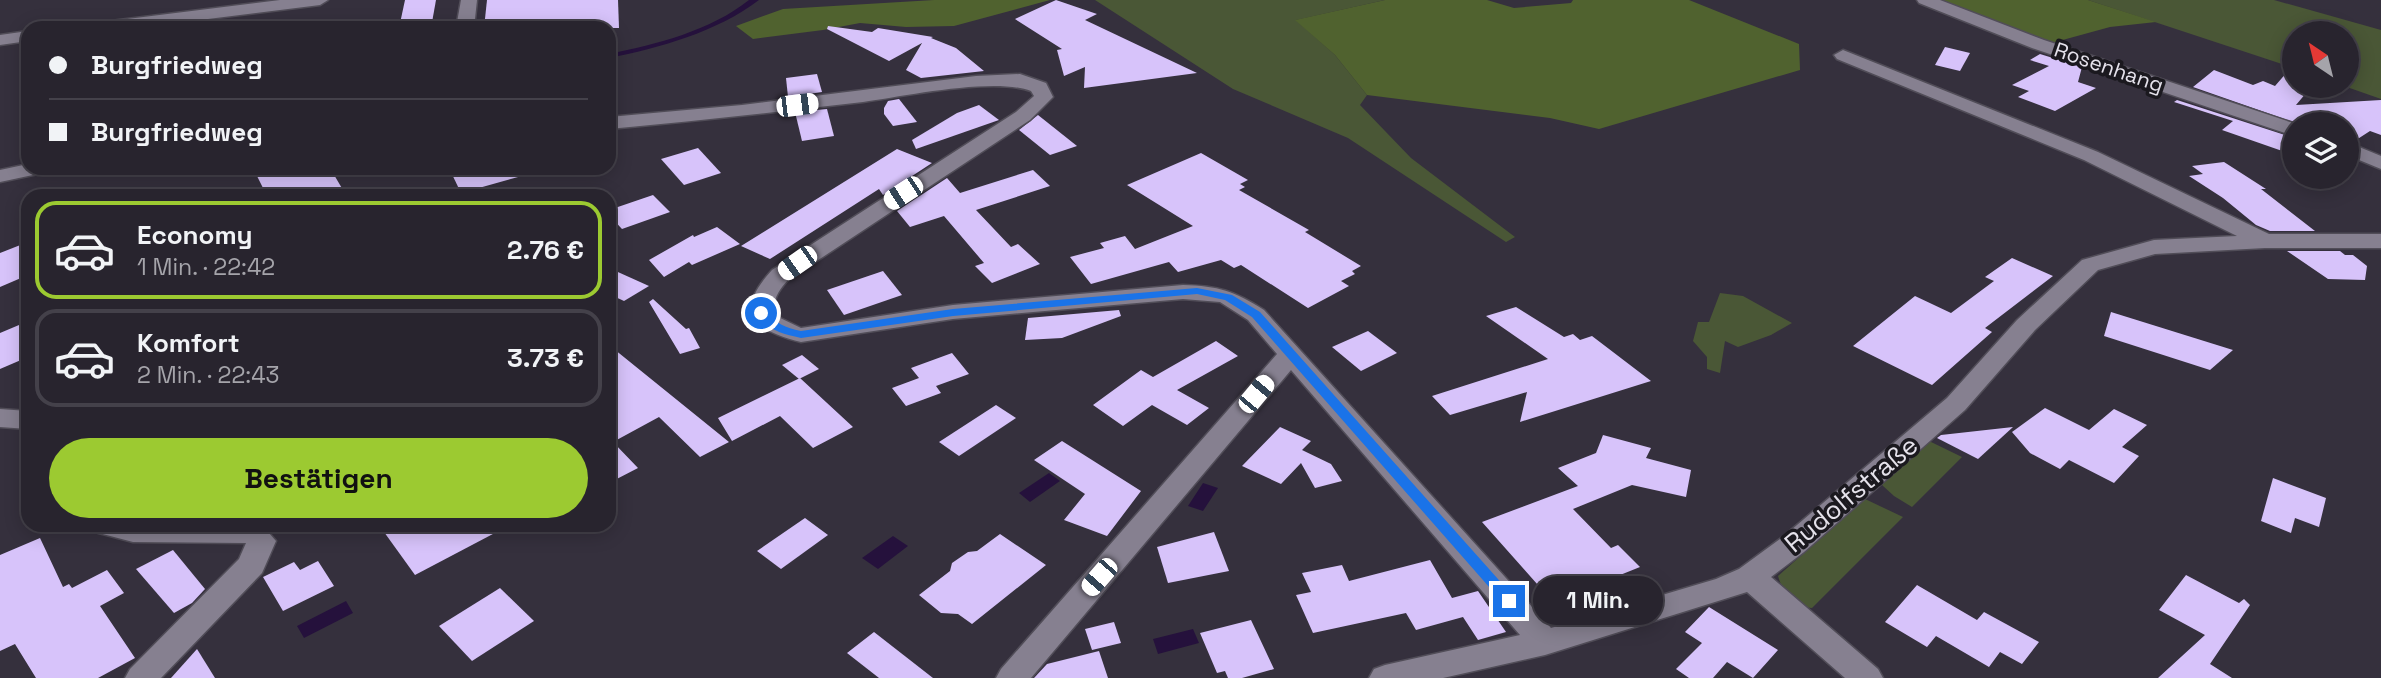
<!DOCTYPE html>
<html lang="de">
<head>
<meta charset="utf-8">
<style>
  :root { --surface:#28242e; --page:#34303a; --text:#f1f3f6; --muted:#a5a4aa; --line:#44414a; --accent:#9cca31 }
  body { margin:0; font-family:"Space Grotesk",sans-serif; background:var(--page); color:var(--text); height:100vh; display:flex; flex-direction:column; font-size:26px; white-space:nowrap }
  * { box-sizing:border-box; margin:0 }
  p { font-size:23px; color:var(--muted) }
  .icon { flex:none; width:38px; height:38px; fill:none; stroke:currentColor; stroke-width:2; stroke-linecap:round; stroke-linejoin:round }
  .map { position:relative; flex:1; overflow:hidden }
  .side { position:absolute; left:21px; top:189px; width:595px; height:343px; display:flex; flex-direction:column; background:var(--surface); border-radius:21px; box-shadow:0 4px 18px #0003,0 0 0 2px var(--line) }
  .side>* { flex:none }
  .guide { position:absolute; left:21px; top:21px; width:595px; height:154px; border-radius:21px; box-shadow:0 4px 18px #0003,0 0 0 2px var(--line); display:grid; align-content:center; height:154px; padding:0 28px; background:var(--surface) }
  .needle { width:46px; rotate:325deg }
  .controls { position:absolute; left:2282px; top:21px; display:grid; gap:14px }
  .controls a { display:grid; place-items:center; width:77px; height:77px; border-radius:50%; background:var(--surface); box-shadow:0 4px 18px #0003,0 0 0 2px var(--line); font-size:35px }
  .end { position:absolute; width:32px; height:32px; margin:-16px; border:9px solid #1a73e8; background:#fff; box-shadow:0 0 0 4px #fff }
  .from { border-radius:50% }
  .bubble { position:absolute; height:49px; border-radius:24px; background:var(--surface); box-shadow:0 4px 18px #0003,0 0 0 2px var(--line); font-size:23px; font-weight:700; line-height:49px; text-align:center }
  .car { position:absolute; width:21px; height:42px; margin:-21px -10px; border-radius:9px; box-shadow:0 0 5px 2px #0007; background:linear-gradient(#fff 24%,#345 0 40%,#fff 0 76%,#345 0 86%,#fff 0) }
  .guide b { display:flex; align-items:center; gap:24px; height:66px; font-size:26px }
  .guide b+b { border-top:2px solid var(--line) }
  .guide i { width:18px; height:18px; background:var(--text) }
  ul { padding:12px 0 0; list-style:none }
  li { display:flex; align-items:center; gap:21px; height:98px; margin:0 14px 10px; padding:0 14px; border:4px solid var(--line); border-radius:21px }
  li div { flex:1 }
  li b { display:block; font-size:26px }
  li em { font-style:normal; font-weight:700 }
  li.selected { border-color:var(--accent) }
  li>.icon { width:63px; height:63px; stroke-width:1.5 }
  .button { display:flex; gap:14px; margin-top:auto; padding:14px 28px }
  .button a { flex:1; height:80px; border-radius:42px; background:var(--accent); color:#111; font-size:28px; font-weight:700; line-height:80px; text-align:center }
  .map>svg:first-child { display:block }
  .green { fill:#4a5736 }
  .forest { fill:#50622f }
  .water { fill:#25113c }
  .building { fill:#d7c3fa }
  .lines { fill:none; stroke-linecap:round; stroke-linejoin:round }
  .street-casing { stroke:#514d58; stroke-width:3 }
  .street { fill:#868090; fill-rule:evenodd }
  .route { fill:#1a73e8 }
  .labels { text-anchor:middle; dominant-baseline:central; stroke-width:7; stroke-linejoin:round; paint-order:stroke }
  .far-street-label { font-size:21px; fill:#e5e2eb; stroke:#1b191f }
  .street-label { font-size:26px; fill:#e5e2eb; stroke:#1b191f }
</style>
</head>
<body>
<div class="map">
<svg width="2381" height="678" viewBox="0 0 2381 678">
  <rect width="100%" height="100%" fill="#35303d"/>
  <g class="green">
    <polygon points="1095,0 1385,0 1296,20 1335,55 1367,95 1360,105 1411,158 1515,237 1506,242 1348,138 1233,89"/>
    <polygon points="2088,0 2274,0 2381,30 2381,99 2344,86 2347,86 2347,33 2294,33 2294,68"/>
    <polygon points="1720,293 1743,296 1792,323 1771,335 1738,347 1725,341 1720,373 1707,369 1707,357 1693,341 1698,322 1709,322"/>
    <polygon points="1929,441 1962,457 1912,507 1894,496 1882,485"/>
    <path d="M1865,499l38,18 -91,91c-19,-1 -29,-15 -34,-32z"/>
  </g>
  <g class="forest">
    <polygon points="934,0 1050,0 954,26 906,27 860,23 823,30 753,39 736,26 783,9"/>
    <polygon points="1385,0 1487,0 1514,8 1571,3 1573,0 1689,0 1799,44 1800,70 1599,129 1550,118 1367,95 1335,55 1295,20"/>
    <polygon points="1933,0 2088,0 2156,22 2110,27 2048,44"/>
  </g>
  <g class="water">
    <path d="M749,0h10c-42,32 -100,48 -150,58v-4c48,-10 101,-23 140,-54z"/>
    <polygon points="1049,473 1060,481 1030,502 1019,493"/>
    <polygon points="1203,483 1218,488 1203,511 1188,506"/>
    <polygon points="893,536 908,546 878,569 862,558"/>
    <polygon points="346,601 353,613 304,638 297,626"/>
    <polygon points="1193,629 1199,643 1158,654 1153,639"/>
  </g>
  <g class="building">
    <polygon points="405,0 436,0 431,28 399,28"/>
    <polygon points="487,0 618,0 619,28 484,28"/>
    <polygon points="1056,0 1097,14 1085,20 1197,73 1084,88 1085,67 1064,76 1057,50 1062,49 1015,19"/>
    <polygon points="828,26 872,32 878,28 933,37 931,38 956,48 984,71 921,78 906,70 922,43 889,61 827,29"/>
    <polygon points="1945,47 1970,53 1960,71 1935,65"/>
    <polygon points="2040,54 2082,67 2078,82 2096,88 2055,111 2018,97 2029,91 2012,85 2049,66 2030,60"/>
    <polygon points="2294,64 2294,86 2312,86 2296,105 2381,100 2381,135 2370,131 2353,142 2347,140 2347,124 2299,124 2193,87 2214,70 2253,85 2263,81 2275,86"/>
    <polygon points="817,74 822,92 788,97 786,78"/>
    <polygon points="899,99 917,122 893,126 884,114 884,108 888,101"/>
    <polygon points="2177,100 2294,138 2294,155 2222,130 2233,121 2174,102"/>
    <polygon points="979,105 999,120 916,149 912,140 957,113"/>
    <polygon points="827,109 834,136 802,141 795,112"/>
    <polygon points="1038,115 1077,146 1050,155 1019,130"/>
    <polygon points="698,148 721,173 684,185 661,159"/>
    <polygon points="897,149 932,163 883,195 879,189 770,259 741,246"/>
    <polygon points="1201,153 1248,180 1240,184 1245,187 1239,190 1309,230 1305,232 1361,266 1352,271 1355,274 1341,281 1349,286 1308,308 1241,265 1234,268 1221,260 1178,272 1169,262 1091,284 1070,257 1104,248 1100,243 1125,236 1135,249 1193,226 1127,185"/>
    <polygon points="2224,162 2266,189 2261,189 2315,231 2270,231 2256,225 2223,198 2189,176 2203,174 2192,166"/>
    <polygon points="253,168 330,168 343,190 324,196 267,196"/>
    <polygon points="449,168 528,168 529,174 461,193"/>
    <polygon points="1033,170 1050,186 976,210 1011,247 1018,244 1040,264 992,283 975,266 984,263 944,216 910,227 897,211 947,178 960,193"/>
    <polygon points="653,195 670,212 622,229 609,215 609,210"/>
    <polygon points="717,227 740,244 692,265 689,262 664,277 649,260 693,235 694,237"/>
    <polygon points="28,242 28,275 0,287 0,253"/>
    <polygon points="2287,251 2340,251 2345,255 2353,255 2367,266 2365,280 2328,279"/>
    <polygon points="2012,258 2053,276 1985,328 1992,332 1932,385 1853,346 1915,296 1951,313 1994,281 1985,277"/>
    <polygon points="609,268 649,286 624,301 609,294"/>
    <polygon points="883,271 902,295 844,315 827,290"/>
    <polygon points="653,299 686,329 689,328 700,348 680,354 649,302"/>
    <polygon points="1516,307 1564,337 1573,334 1580,340 1592,336 1651,381 1520,422 1527,392 1450,415 1432,396 1548,359 1486,316"/>
    <polygon points="1119,310 1121,316 1062,338 1025,340 1028,318"/>
    <polygon points="2111,312 2233,350 2210,370 2104,336"/>
    <polygon points="19,325 28,333 28,357 0,369 0,333"/>
    <polygon points="1368,331 1397,353 1361,371 1332,347"/>
    <polygon points="1216,341 1238,356 1177,390 1209,408 1187,425 1152,405 1123,426 1093,405 1141,370 1153,377"/>
    <polygon points="609,345 729,442 700,457 659,417 613,442 638,468 609,483"/>
    <polygon points="952,353 969,374 936,386 941,393 906,406 892,388 919,378 911,368"/>
    <polygon points="802,355 819,369 799,379 782,365"/>
    <polygon points="800,378 853,427 813,448 780,416 732,441 718,418"/>
    <polygon points="996,405 1016,418 959,456 939,442"/>
    <polygon points="2045,408 2089,430 2114,409 2147,425 2122,447 2139,456 2114,483 2069,460 2060,469 2030,453 2012,432"/>
    <polygon points="1280,427 1311,441 1302,450 1331,464 1342,481 1315,488 1301,463 1281,484 1242,466"/>
    <polygon points="2013,427 1978,459 1937,438 1941,435"/>
    <polygon points="1603,435 1651,448 1646,458 1691,470 1686,497 1632,485 1573,509 1611,548 1618,545 1640,567 1553,602 1482,522 1578,486 1558,468 1596,453"/>
    <polygon points="1062,441 1141,491 1107,536 1064,520 1085,494 1034,460"/>
    <polygon points="2273,478 2326,498 2319,527 2295,518 2291,533 2261,521"/>
    <polygon points="805,518 828,535 781,569 757,551"/>
    <polygon points="379,525 510,525 415,575"/>
    <polygon points="1214,532 1229,571 1168,583 1157,547"/>
    <polygon points="1000,534 1046,565 972,624 958,614 941,613 919,595 950,571 952,563 968,552 977,551"/>
    <polygon points="40,538 63,587 69,584 72,588 107,570 124,593 100,606 135,658 98,678 36,678 15,644 0,651 0,555"/>
    <polygon points="173,550 205,589 192,603 174,613 136,569"/>
    <polygon points="1430,560 1452,598 1478,591 1506,632 1478,640 1463,617 1416,630 1406,613 1313,633 1296,595 1311,592 1302,573 1342,565 1349,581"/>
    <polygon points="318,561 334,586 283,611 263,577 294,562 300,570"/>
    <polygon points="2186,575 2239,603 2244,599 2250,605 2210,664 2232,678 2158,678 2205,635 2159,610"/>
    <polygon points="1917,585 1977,620 1984,612 2039,642 2022,664 2000,652 1989,667 1936,636 1927,647 1885,622"/>
    <polygon points="500,588 534,621 472,661 439,626"/>
    <polygon points="1709,607 1778,650 1753,678 1727,662 1713,678 1689,678 1676,669 1702,643 1685,632"/>
    <polygon points="1251,620 1274,669 1242,678 1228,678 1225,671 1217,673 1200,633"/>
    <polygon points="1114,622 1121,643 1092,650 1085,629"/>
    <polygon points="874,632 933,678 879,678 847,653"/>
    <polygon points="197,649 215,678 171,678"/>
    <polygon points="1099,651 1108,678 1034,678 1047,664"/>
  </g>
  <g class="lines">
    <defs>
      <g id="street">
        <polygon points="280,0 328,0 320,5 136,28 86,28 95,23"/>
        <polygon points="461,0 477,0 474,28 456,28"/>
        <polygon points="1917,0 1940,0 2044,40 2296,124 2294,136 2032,48 1919,3"/>
        <polygon points="28,31 28,41 0,45 0,35"/>
        <path d="M1843,50l255,102 171,82h112v14h-116l-110,6 -57,16 -63,60 -70,80 -161,142 -33,25 107,92 5,9h-38l-98,-86 -202,63 -102,23h-74l5,-9 11,-4 135,-30 -229,-265 -260,308h-35l5,-9 276,-315 -29,-34 -28,-18 -37,-3 -230,20 -152,23c-48,-12 -68,-29 -29,-72l244,-158 18,-16 -3,-5c-37,-14 -126,5 -168,11 -85,10 -169,19 -254,27v-12l133,-12 234,-29 44,-2 26,9 7,14 -23,23 -242,160c-10,11 -17,21 -12,36l25,12 152,-23 230,-20c36,1 51,6 81,25l287,318 165,-49 23,-10 45,-33 163,-138 70,-78 65,-60 72,-20 83,-4 -153,-76 -247,-101 -3,-4z"/>
        <polygon points="2347,142 2381,156 2381,169 2347,155"/>
        <polygon points="28,164 28,168 50,168 47,172 0,182 0,170"/>
        <polygon points="0,409 28,411 28,429 0,427"/>
        <polygon points="91,525 262,525 276,541 262,573 161,678 125,678 130,669 239,559 246,543 133,542 95,532"/>
      </g>
    </defs>
    <use href="#street" class="street-casing"/>
    <use href="#street" class="street"/>
  </g>
  <path class="route" d="M1197,288l35,7 28,17 254,285v7h-10l-252,-287 -27,-17 -28,-6 -244,22 -152,22c-20,-4 -33,-8 -45,-25l9,-2c11,12 20,17 36,20l152,-22z"/>
  <g class="labels">
    <g class="far-street-label">
      <text transform="translate(2109 67) rotate(19)">Rosenhang</text>
    </g>
    <g class="street-label">
      <text transform="translate(1851 494) rotate(-40)">Rudolfstraße</text>
    </g>
  </g>
</svg>
<div class="controls">
<a><svg class="needle" viewBox="-14 -14 28 28"><path d="M0-13l5 13h-10z" fill="#e53935"/><path d="M0 13l5-13h-10z" fill="#a5a4aa"/></svg></a>
<a><svg class="icon" aria-label="layers" viewBox="0 0 24 24"><path d="M12 4l9 5-9 5-9-5zM3 14l9 5 9-5"/></svg></a>
</div>
<i class="end from" style="left:761px;top:313px"></i>
<i class="end" style="left:1509px;top:601px"></i>
<div class="bubble" style="left:1533px;top:576px;width:130px">1 Min.</div>
<i class="car" style="left:797px;top:105px;rotate:83deg"></i>
<i class="car" style="left:903px;top:193px;rotate:237deg"></i>
<i class="car" style="left:797px;top:263px;rotate:235deg"></i>
<i class="car" style="left:1256px;top:394px;rotate:40deg"></i>
<i class="car" style="left:1099px;top:577px;rotate:221deg"></i>
<div class="guide">
<b><i class="from"></i>Burgfriedweg</b>
<b><i></i>Burgfriedweg</b>
</div>
<section class="side">
<ul>
<li class="selected"><svg class="icon" aria-label="car" viewBox="0 0 24 24"><path d="M5 17H2v-5l4-1 3-4h7l3 4 3 1v5h-3M9 17h6M6 11h13"/><circle cx="7" cy="17" r="2"/><circle cx="17" cy="17" r="2"/></svg><div><b>Economy</b><p>1 Min. · 22:42</p></div><em>2.76 €</em></li>
<li><svg class="icon" aria-label="car" viewBox="0 0 24 24"><path d="M5 17H2v-5l4-1 3-4h7l3 4 3 1v5h-3M9 17h6M6 11h13"/><circle cx="7" cy="17" r="2"/><circle cx="17" cy="17" r="2"/></svg><div><b>Komfort</b><p>2 Min. · 22:43</p></div><em>3.73 €</em></li>
</ul>
<div class="button"><a>Bestätigen</a></div>
</section>
</div>
</body>
</html>
